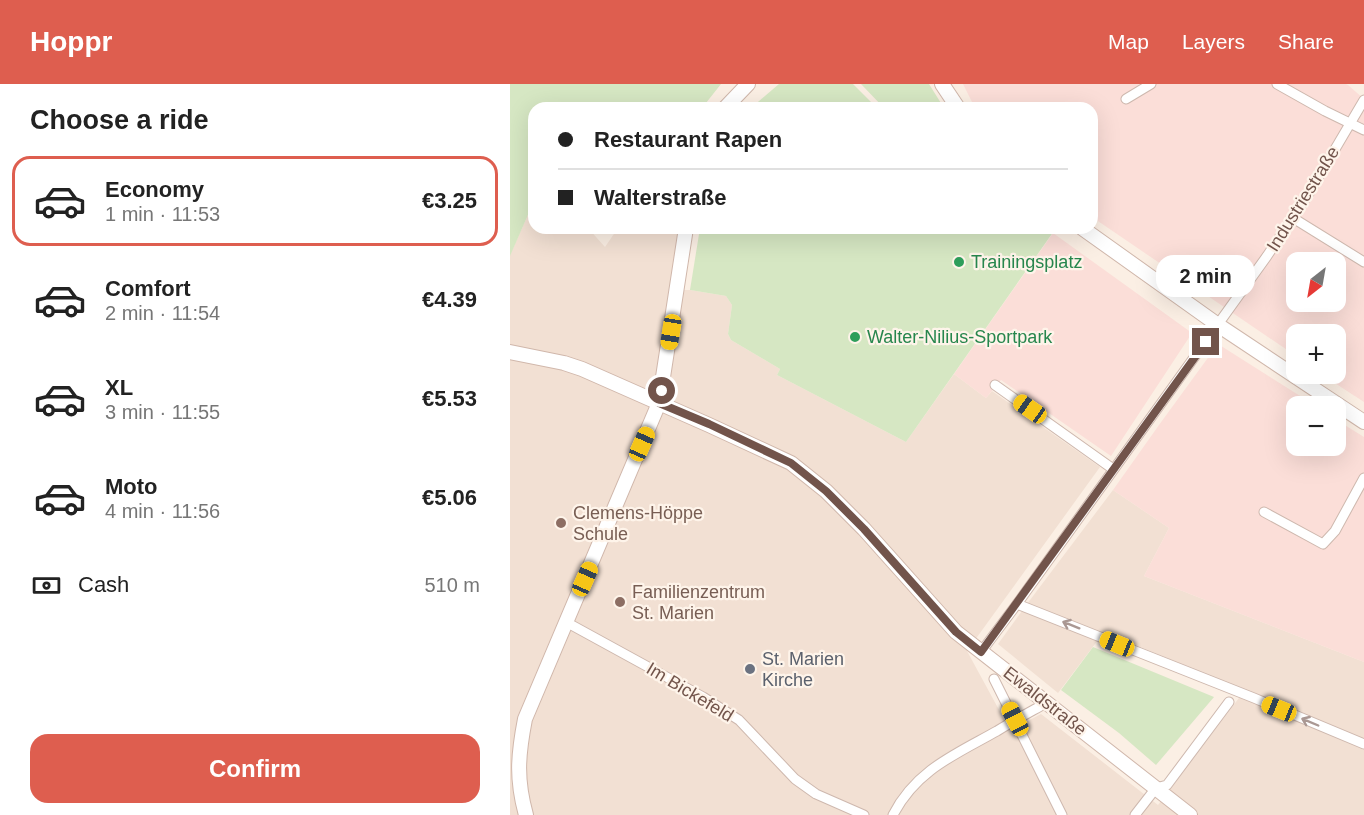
<!DOCTYPE html>
<html lang="en">
<head>
<meta charset="utf-8">
<style>
  :root { --surface:#fff; --page:#f6f6f6; --text:#222; --muted:#767676; --line:#e0e0e0; --accent:#de5e4f }
  body { margin:0; font-family:Helvetica,sans-serif; background:var(--page); color:var(--text); height:100vh; display:flex; flex-direction:column; font-size:22px; white-space:nowrap }
  * { box-sizing:border-box; margin:0 }
  p { font-size:20px; color:var(--muted) }
  .icon { flex:none; width:33px; height:33px; fill:none; stroke:currentColor; stroke-width:2; stroke-linecap:round; stroke-linejoin:round }
  .map { position:relative; flex:1; overflow:hidden }
  .details { display:flex; flex-direction:column; background:var(--surface); width:510px }
  .details>* { flex:none }
  .hud { position:absolute; left:18px; top:18px; width:570px; height:132px; border-radius:18px; box-shadow:0 6px 24px #0002; display:grid; align-content:center; height:132px; padding:0 30px; background:var(--surface) }
  .needle { width:39px; rotate:211deg }
  .controls { position:absolute; left:776px; top:168px; display:grid; gap:12px }
  .controls a { display:grid; place-items:center; width:60px; height:60px; border-radius:12px; background:var(--surface); box-shadow:0 6px 24px #0002; font-size:30px }
  .end { position:absolute; width:27px; height:27px; margin:-14px; border:8px solid #72544b; background:#fff; box-shadow:0 0 0 3px #fff }
  .from { border-radius:50% }
  .bubble { position:absolute; height:42px; border-radius:18px; background:var(--surface); box-shadow:0 6px 24px #0002; font-size:20px; font-weight:800; line-height:42px; text-align:center }
  .car { position:absolute; width:18px; height:36px; margin:-18px -9px; border-radius:8px; box-shadow:0 0 4px 2px #0007; background:linear-gradient(#f5c518 24%,#345 0 40%,#f5c518 0 76%,#345 0 86%,#f5c518 0) }
  .hud b { display:flex; align-items:center; gap:21px; height:57px; font-size:22px }
  .hud b+b { border-top:2px solid var(--line) }
  .hud i { width:15px; height:15px; background:var(--text) }
  ul { padding:0; list-style:none }
  li { display:flex; align-items:center; gap:18px; height:90px; margin:0 12px 9px; padding:0 18px; border:3px solid transparent; border-radius:18px }
  li div { flex:1 }
  li b { display:block; font-size:22px }
  li em { font-style:normal; font-weight:800 }
  li.current { border-color:var(--accent) }
  li>.icon { width:54px; height:54px; stroke-width:1.5 }
  h2 { padding:0 30px; font-size:27px; line-height:72px }
  .pay { display:flex; align-items:center; gap:15px; height:66px; padding:0 30px; font-size:22px }
  .pay p { margin-inline-start:auto }
  .action { display:flex; gap:12px; margin-top:auto; padding:12px 30px }
  .action a { flex:1; height:69px; border-radius:18px; background:var(--accent); color:#fff; font-size:24px; font-weight:800; line-height:69px; text-align:center }
  header { display:flex; align-items:center; gap:36px; box-sizing:border-box; height:84px; padding:0 30px; background:var(--accent); color:#fff }
  header strong { font-size:28px }
  nav { display:flex; gap:33px; margin-inline-start:auto; font-size:21px }
  main { display:flex; flex:1; min-height:0 }
  .map>svg:first-child { display:block }
  .residential { fill:#f2e0d3 }
  .commercial { fill:#fbded8; fill-rule:evenodd }
  .green { fill:#d6e7c3 }
  .lines { fill:none; stroke-linecap:round; stroke-linejoin:round }
  .street-casing { stroke:#ceb8ae; stroke-width:11 }
  .secondary-casing { stroke:#d0b7ab; stroke-width:16 }
  .street { stroke:#fff; stroke-width:9 }
  .secondary { stroke:#fff; stroke-width:14 }
  .oneway { stroke:#aa9893 }
  .route { stroke:#72544b; stroke-width:8 }
  .leisure-dot { fill:#2e9e5b; stroke:#fef4ea; stroke-width:2 }
  .education-dot { fill:#8d6e63; stroke:#fef4ea; stroke-width:2 }
  .worship-dot { fill:#6b7280; stroke:#fef4ea; stroke-width:2 }
  .labels { text-anchor:middle; dominant-baseline:central; stroke-width:4.5; stroke-linejoin:round; paint-order:stroke }
  .street-label { font-size:18px; fill:#72544b; stroke:#fef4ea }
  .leisure-label { font-size:18px; fill:#27864d; stroke:#fef4ea; text-anchor:start }
  .education-label { font-size:18px; fill:#785e54; stroke:#fef4ea; text-anchor:start }
  .worship-label { font-size:18px; fill:#5b616d; stroke:#fef4ea; text-anchor:start }
</style>
</head>
<body>
<header>
<strong>Hoppr</strong>
<nav><a>Map</a><a>Layers</a><a>Share</a></nav>
</header>
<main>
<section class="details">
<h2>Choose a ride</h2>
<ul>
<li class="current"><svg class="icon" aria-label="car" viewBox="0 0 24 24"><path d="M5 17H2v-5l4-1 3-4h7l3 4 3 1v5h-3M9 17h6M6 11h13"/><circle cx="7" cy="17" r="2"/><circle cx="17" cy="17" r="2"/></svg><div><b>Economy</b><p>1 min · 11:53</p></div><em>€3.25</em></li>
<li><svg class="icon" aria-label="car" viewBox="0 0 24 24"><path d="M5 17H2v-5l4-1 3-4h7l3 4 3 1v5h-3M9 17h6M6 11h13"/><circle cx="7" cy="17" r="2"/><circle cx="17" cy="17" r="2"/></svg><div><b>Comfort</b><p>2 min · 11:54</p></div><em>€4.39</em></li>
<li><svg class="icon" aria-label="car" viewBox="0 0 24 24"><path d="M5 17H2v-5l4-1 3-4h7l3 4 3 1v5h-3M9 17h6M6 11h13"/><circle cx="7" cy="17" r="2"/><circle cx="17" cy="17" r="2"/></svg><div><b>XL</b><p>3 min · 11:55</p></div><em>€5.53</em></li>
<li><svg class="icon" aria-label="car" viewBox="0 0 24 24"><path d="M5 17H2v-5l4-1 3-4h7l3 4 3 1v5h-3M9 17h6M6 11h13"/><circle cx="7" cy="17" r="2"/><circle cx="17" cy="17" r="2"/></svg><div><b>Moto</b><p>4 min · 11:56</p></div><em>€5.06</em></li>
</ul>
<div class="pay"><svg class="icon" aria-label="cash" viewBox="0 0 24 24"><path d="M3 7h18v10H3z"/><circle cx="12" cy="12" r="2"/></svg>Cash<p>510 m</p></div>
<div class="action"><a>Confirm</a></div>
</section>
<div class="map">
<svg width="854" height="731" viewBox="0 0 854 731">
  <rect width="100%" height="100%" fill="#fbefe4"/>
  <polygon class="residential" points="24,117 24,144 78,144 95,163 108,144 170,144 160,206 180,206 216,212 222,221 218,250 221,256 270,285 267,291 396,358 444,290 476,314 482,307 590,383 457,567 500,646 531,630 648,721 735,606 594,548 548,609 488,560 517,520 603,406 659,444 634,492 854,578 854,731 0,731 0,171"/>
  <g class="commercial">
    <path d="M453,0h383l2,1 16,14v303l-43,-28h14v-40h-39v22l-204,-139v-109h-117zM786,178h39v40h-39z"/>
    <polygon points="543,149 682,249 601,372 491,296 476,314 444,290"/>
    <polygon points="708,260 806,322 786,322 786,362 825,362 825,335 854,353 854,578 634,492 659,444 603,406 649,341"/>
  </g>
  <g class="green">
    <polygon points="0,0 211,0 192,24 24,24 24,117 0,172"/>
    <polygon points="269,0 343,0 367,24 241,24"/>
    <polygon points="351,0 419,0 434,24 374,24"/>
    <polygon points="190,144 546,144 396,358 267,291 270,285 221,256 218,250 222,221 216,212 180,206"/>
    <polygon points="583,563 704,613 646,681 609,649 551,606"/>
  </g>
  <g class="lines">
    <defs>
      <g id="street">
        <polyline points="767,0 815,27 854,46"/>
        <polyline points="616,15 641,0"/>
        <polyline points="783,134 854,178"/>
        <polyline points="485,301 603,385"/>
        <polyline points="754,428 813,460 825,447 854,394"/>
        <polyline points="507,520 744,614 854,660"/>
        <polyline points="56,538 193,613 229,636 285,695 306,710 354,731"/>
        <polyline points="471,568 507,520 757,172 798,111 854,16"/>
        <polyline points="484,595 552,731"/>
        <path d="M383,731c23,-45 63,-61 104,-84 16,-10 33,-19 49,-28"/>
        <polyline points="625,731 646,704 657,701 719,618"/>
      </g>
      <g id="secondary">
        <polyline points="432,0 448,24"/>
        <polyline points="215,24 238,0"/>
        <polyline points="572,144 708,241 854,338"/>
        <polyline points="0,268 54,279 72,285 199,341 281,379 316,407 354,445 446,548 680,731"/>
        <path d="M16,731c-10,-36 -8,-60 -1,-96l134,-316 27,-175"/>
      </g>
    </defs>
    <use href="#street" class="street-casing"/>
    <use href="#secondary" class="secondary-casing"/>
    <use href="#street" class="street"/>
    <use href="#secondary" class="secondary"/>
  </g>
  <defs><path id="oneway-shaft" d="M-6 0H5M1.5-3L5.5 0L1.5 3" fill="none" stroke-width="1.6" stroke-linecap="round" stroke-linejoin="round" transform="scale(1.5)"/></defs>
  <g class="oneway">
    <use href="#oneway-shaft" transform="translate(561 541) rotate(-158)"/>
    <use href="#oneway-shaft" transform="translate(800 638) rotate(-157)"/>
  </g>
  <g class="lines">
    <polyline class="route" points="152,307 149,319 199,340 281,379 316,407 354,445 446,548 471,568 696,258"/>
  </g>
  <g class="leisure-dot">
    <circle cx="449" cy="178" r="6"/>
    <circle cx="345" cy="253" r="6"/>
  </g>
  <g class="education-dot">
    <circle cx="51" cy="439" r="6"/>
    <circle cx="110" cy="518" r="6"/>
  </g>
  <circle class="worship-dot" cx="240" cy="585" r="6"/>
  <g class="labels">
    <g class="street-label">
      <text transform="translate(793 115) rotate(-58)">Industriestraße</text>
      <text transform="translate(180 608) rotate(31)">Im Bickefeld</text>
      <text transform="translate(535 617) rotate(38)">Ewaldstraße</text>
    </g>
    <g class="leisure-label">
      <text x="461" y="178">Trainingsplatz</text>
      <text x="357" y="253">Walter-Nilius-Sportpark</text>
    </g>
    <g class="education-label">
      <text x="63" y="429">Clemens-Höppe<tspan x="63" dy="21">Schule</tspan></text>
      <text x="122" y="508">Familienzentrum<tspan x="122" dy="21">St. Marien</tspan></text>
    </g>
    <g class="worship-label">
      <text x="252" y="575">St. Marien<tspan x="252" dy="21">Kirche</tspan></text>
    </g>
  </g>
</svg>
<div class="controls">
<a><svg class="needle" viewBox="-14 -14 28 28"><path d="M0-13l5 13h-10z" fill="#e53935"/><path d="M0 13l5-13h-10z" fill="#767676"/></svg></a>
<a>+</a>
<a>−</a>
</div>
<i class="end from" style="left:152px;top:307px"></i>
<i class="end" style="left:696px;top:258px"></i>
<div class="bubble" style="left:646px;top:171px;width:99px">2 min</div>
<i class="car" style="left:161px;top:248px;rotate:189deg"></i>
<i class="car" style="left:520px;top:325px;rotate:305deg"></i>
<i class="car" style="left:132px;top:360px;rotate:24deg"></i>
<i class="car" style="left:75px;top:495px;rotate:24deg"></i>
<i class="car" style="left:607px;top:560px;rotate:292deg"></i>
<i class="car" style="left:769px;top:625px;rotate:292deg"></i>
<i class="car" style="left:505px;top:635px;rotate:332deg"></i>
<div class="hud">
<b><i class="from"></i>Restaurant Rapen</b>
<b><i></i>Walterstraße</b>
</div>
</div>
</main>
</body>
</html>
